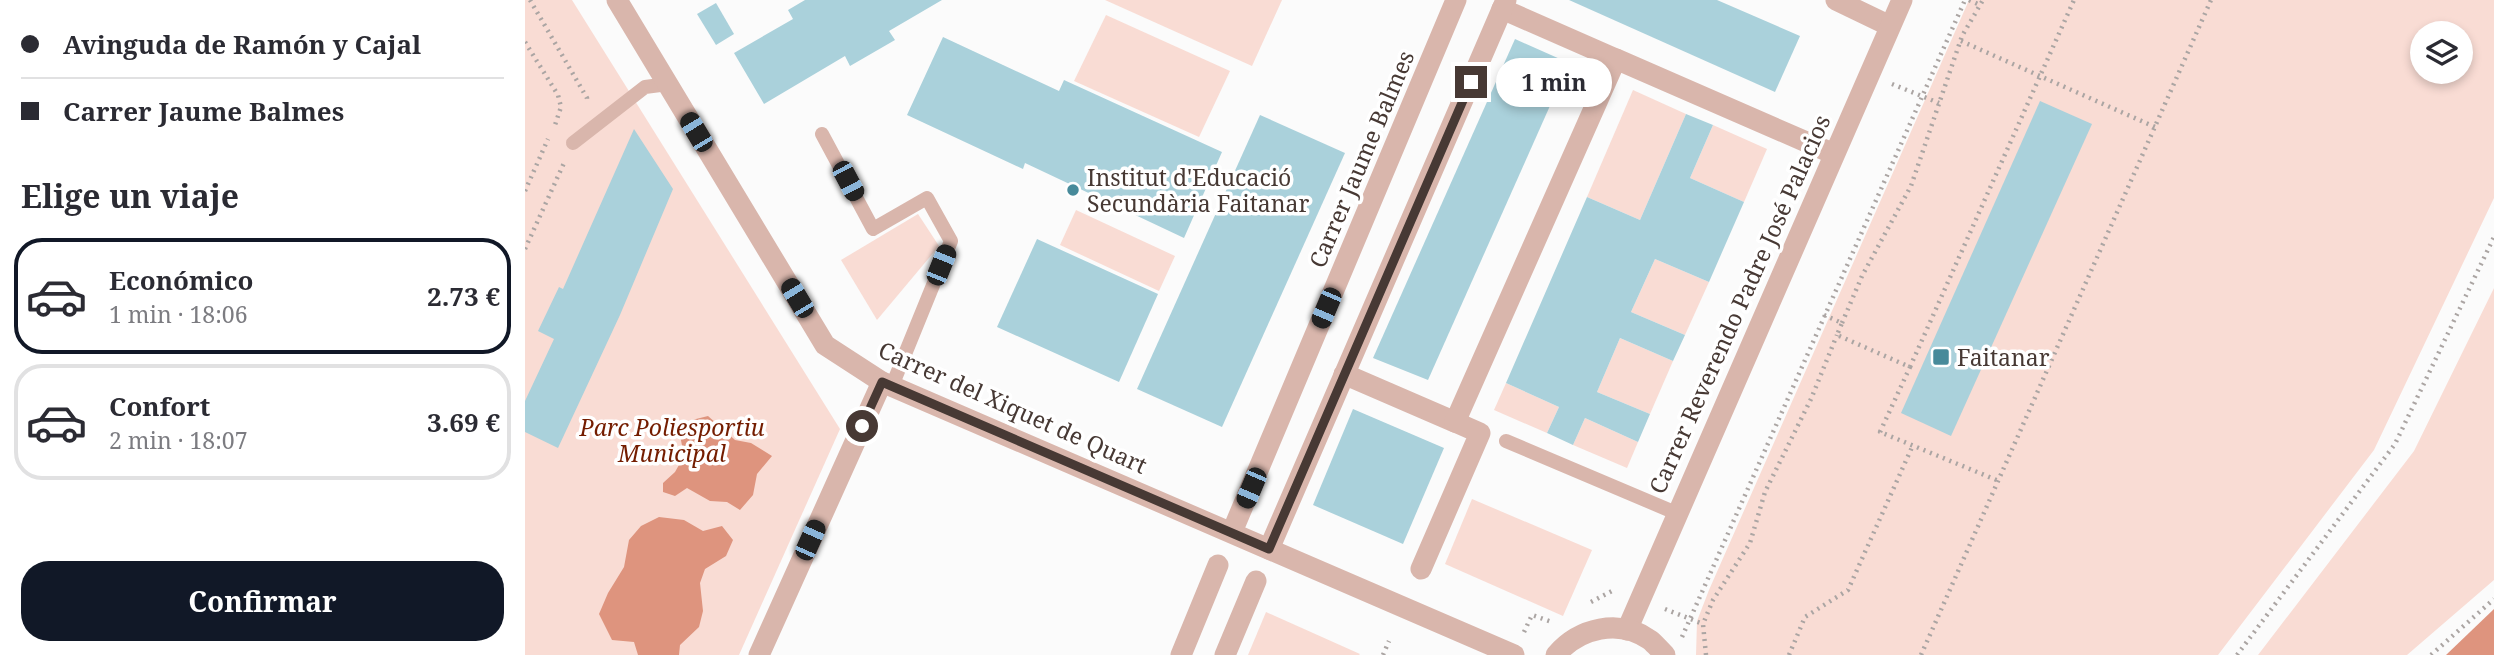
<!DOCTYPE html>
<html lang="es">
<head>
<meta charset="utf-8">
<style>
  :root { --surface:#fff; --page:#f7f7f7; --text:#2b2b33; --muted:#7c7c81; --line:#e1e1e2; --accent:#111827 }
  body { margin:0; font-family:"Noto Serif",serif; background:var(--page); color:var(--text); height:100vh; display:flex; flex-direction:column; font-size:26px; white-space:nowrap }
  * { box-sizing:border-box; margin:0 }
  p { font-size:23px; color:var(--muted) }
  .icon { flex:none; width:38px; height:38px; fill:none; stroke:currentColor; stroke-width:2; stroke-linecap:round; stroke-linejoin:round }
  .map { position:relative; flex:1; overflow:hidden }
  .sheet { display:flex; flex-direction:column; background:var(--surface); width:525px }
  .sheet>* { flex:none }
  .hud { display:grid; align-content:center; height:154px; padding:0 21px; background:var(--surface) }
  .buttons { position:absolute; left:1885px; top:21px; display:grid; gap:14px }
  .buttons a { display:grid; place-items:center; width:63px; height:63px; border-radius:50%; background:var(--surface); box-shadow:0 4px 10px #0003; font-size:35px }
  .end { position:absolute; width:32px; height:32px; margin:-16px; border:9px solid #473934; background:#fff; box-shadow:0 0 0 4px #fff }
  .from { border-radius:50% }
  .bubble { position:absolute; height:49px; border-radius:24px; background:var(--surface); box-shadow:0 4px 10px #0003; font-size:23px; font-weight:700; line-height:49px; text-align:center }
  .car { position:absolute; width:21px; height:42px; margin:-21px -10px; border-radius:9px; box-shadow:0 0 5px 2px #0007; background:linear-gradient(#222 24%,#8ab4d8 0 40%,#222 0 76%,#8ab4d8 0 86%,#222 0) }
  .hud b { display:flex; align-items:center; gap:24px; height:66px; font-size:26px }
  .hud b+b { border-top:2px solid var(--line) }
  .hud i { width:18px; height:18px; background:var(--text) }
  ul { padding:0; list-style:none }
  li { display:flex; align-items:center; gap:21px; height:116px; margin:0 14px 10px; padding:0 7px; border:4px solid var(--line); border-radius:28px }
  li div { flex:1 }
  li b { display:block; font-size:26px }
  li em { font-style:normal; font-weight:700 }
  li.current { border-color:var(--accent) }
  li>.icon { width:63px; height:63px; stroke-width:1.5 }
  h2 { padding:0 21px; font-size:32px; line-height:84px }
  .action { display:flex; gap:14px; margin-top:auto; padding:14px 21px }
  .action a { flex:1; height:80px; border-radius:28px; background:var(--accent); color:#fff; font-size:28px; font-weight:700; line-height:80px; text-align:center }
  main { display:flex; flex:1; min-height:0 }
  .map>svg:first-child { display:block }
  .green { fill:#f9dcd4; fill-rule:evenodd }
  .water { fill:#de947e }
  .building { fill:#aad1db }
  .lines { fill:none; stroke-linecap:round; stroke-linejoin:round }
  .path { stroke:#aba5a3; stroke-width:4.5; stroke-dasharray:2 5; stroke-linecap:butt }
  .lane { stroke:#d9b6ac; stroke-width:14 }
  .street { stroke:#d9b6ac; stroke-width:21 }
  .route { stroke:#473934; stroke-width:9 }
  .poi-dot { fill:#478a9a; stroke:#fff; stroke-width:2.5 }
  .labels { text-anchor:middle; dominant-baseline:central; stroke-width:7; stroke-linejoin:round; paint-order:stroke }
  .street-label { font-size:23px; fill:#473934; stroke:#fff }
  .poi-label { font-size:23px; fill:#473934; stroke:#fff; text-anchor:start }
  .park-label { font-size:23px; font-style:italic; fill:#741d00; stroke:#fff }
</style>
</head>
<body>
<main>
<section class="sheet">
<div class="hud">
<b><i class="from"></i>Avinguda de Ramón y Cajal</b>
<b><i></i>Carrer Jaume Balmes</b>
</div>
<h2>Elige un viaje</h2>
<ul>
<li class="current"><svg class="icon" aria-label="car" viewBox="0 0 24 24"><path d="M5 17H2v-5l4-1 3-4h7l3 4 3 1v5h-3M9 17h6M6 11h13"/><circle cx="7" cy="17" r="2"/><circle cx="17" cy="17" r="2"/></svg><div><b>Económico</b><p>1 min · 18:06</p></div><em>2.73 €</em></li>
<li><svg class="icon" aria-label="car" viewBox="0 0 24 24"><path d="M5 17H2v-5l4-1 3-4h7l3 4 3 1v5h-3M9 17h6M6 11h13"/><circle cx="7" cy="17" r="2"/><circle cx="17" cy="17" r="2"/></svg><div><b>Confort</b><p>2 min · 18:07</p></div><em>3.69 €</em></li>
</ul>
<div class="action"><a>Confirmar</a></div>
</section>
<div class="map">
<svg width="1969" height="655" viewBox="0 0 1969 655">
  <rect width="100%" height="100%" fill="#fbfbfb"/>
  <g class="green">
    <polygon points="0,0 47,0 315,429 214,655 0,655"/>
    <polygon points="580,0 757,0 727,66"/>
    <path d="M1444,0h525v198l-120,252 -156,205h-522l1,-34 12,-31zM1897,33h39v39h-39z"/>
    <polygon points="581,15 705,71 674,137 549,81"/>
    <polygon points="1108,90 1161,114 1115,220 1062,197"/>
    <polygon points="1188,125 1242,149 1219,202 1165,178"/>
    <polygon points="551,210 650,256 634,291 535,245"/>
    <polygon points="393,214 414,246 352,320 316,260"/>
    <polygon points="1130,259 1184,282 1160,335 1106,312"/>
    <polygon points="1969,288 1969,580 1882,655 1733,655 1889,451"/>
    <polygon points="1095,338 1148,361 1125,414 1072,392"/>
    <polygon points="981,383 1034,407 1022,433 969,410"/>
    <polygon points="1060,418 1113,442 1102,468 1048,445"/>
    <polygon points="947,499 1067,550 1038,616 920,564"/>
    <polygon points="741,612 835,654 834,655 723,655"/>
  </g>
  <g class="water">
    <polygon points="183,416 210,440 226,443 247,456 232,474 228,495 215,510 202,502 185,501 162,488 150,496 138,492 138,483 150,472 159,456 155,435 167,420"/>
    <polygon points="134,517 159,520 178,531 197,526 208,540 201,556 180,569 175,583 178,611 174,627 155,645 154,655 113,655 109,642 87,640 74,614 83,593 99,567 104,540 116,526"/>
    <polygon points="1969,609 1969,655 1921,655"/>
  </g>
  <g class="building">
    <polygon points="280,0 417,0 364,31 370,40 325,66 320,56 239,104 209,53 268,19 263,10"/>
    <polygon points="1044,0 1192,0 1275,36 1250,92"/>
    <polygon points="191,3 209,34 191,45 172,14"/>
    <polygon points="418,37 534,91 539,80 697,152 659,238 500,163 498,169 382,115"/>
    <polygon points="990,39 1044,63 903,380 848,358"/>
    <polygon points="1515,101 1567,124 1426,436 1376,413"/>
    <polygon points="1161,114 1188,125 1165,178 1219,202 1184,282 1130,259 1106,312 1160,335 1148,361 1095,338 1072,392 1125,414 1113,442 1060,418 1048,445 1022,433 1034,407 981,383 1062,197 1115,220"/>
    <polygon points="735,115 820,153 697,427 612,389"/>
    <polygon points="109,129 148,189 95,315 33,448 0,432 0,401 29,339 13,331 34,287 38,289"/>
    <polygon points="512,239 633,294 594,382 472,327"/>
    <polygon points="828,409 919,448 878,544 788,505"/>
  </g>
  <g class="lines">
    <g class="path">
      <polyline points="5,0 62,98 62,103"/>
      <polyline points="1444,0 1455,5"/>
      <polyline points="1436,41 1630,127"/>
      <polyline points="0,42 33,95 36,107 29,128"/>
      <polyline points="1367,84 1414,103"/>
      <polyline points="0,191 23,139"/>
      <polyline points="0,249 39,163"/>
      <polyline points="1299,315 1317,323 1312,335 1385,367 1355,432 1474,481"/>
      <polyline points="1317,323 1337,276 1386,186 1437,36 1458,0"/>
      <polyline points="1385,367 1549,0"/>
      <polyline points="1066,602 1089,590"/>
      <polyline points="1140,609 1178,624"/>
      <polyline points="999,632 1007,615 1027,622"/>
      <polyline points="1157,637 1440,0"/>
      <polyline points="858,655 864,641"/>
      <polyline points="1181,655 1178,624 1188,600 1225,543 1240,492 1286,399 1312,335"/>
      <polyline points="1264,655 1280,617 1323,590 1388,445"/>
      <polyline points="1396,655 1686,0"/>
      <polyline points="1712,655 1870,444 1969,237"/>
      <polyline points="1906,655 1969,599"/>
    </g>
    <g class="lane">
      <polyline points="297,134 348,229 402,198 426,241 367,386"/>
      <polyline points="48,143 120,87 143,84"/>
      <polyline points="981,441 1151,513"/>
    </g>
    <g class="street">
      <polyline points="92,0 300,345 357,382 989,655"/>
      <polyline points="1311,0 1365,26"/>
      <polyline points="977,9 1091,59"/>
      <polyline points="819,374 930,422"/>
      <polyline points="707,532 931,0"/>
      <polyline points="744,549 981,0"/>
      <polyline points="896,569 955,433 930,422 1091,59 1309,154"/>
      <polyline points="1102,630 1377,0"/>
      <polyline points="234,655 357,382"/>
      <polyline points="656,655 693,565"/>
      <polyline points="700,655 731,581"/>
      <path d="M1031,655c23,-27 63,-37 94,-15 5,4 10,10 15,15"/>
    </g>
  </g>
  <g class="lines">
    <polyline class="route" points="337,426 357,382 744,549 946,82"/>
  </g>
  <g class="poi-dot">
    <circle cx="548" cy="190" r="7"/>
    <rect x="1407" y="348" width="18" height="18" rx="3.5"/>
  </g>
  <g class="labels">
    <g class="street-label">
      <text transform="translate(836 159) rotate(-67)">Carrer Jaume Balmes</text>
      <text transform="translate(1214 304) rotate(-66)">Carrer Reverendo Padre José Palacios</text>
      <text transform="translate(488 407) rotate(24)">Carrer del Xiquet de Quart</text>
    </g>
    <g class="poi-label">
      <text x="562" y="177">Institut d'Educació<tspan x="562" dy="26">Secundària Faitanar</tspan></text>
      <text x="1432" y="357">Faitanar</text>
    </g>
    <g class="park-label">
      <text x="147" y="427">Parc Poliesportiu<tspan x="147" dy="26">Municipal</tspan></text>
    </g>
  </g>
</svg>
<div class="buttons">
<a><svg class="icon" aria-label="layers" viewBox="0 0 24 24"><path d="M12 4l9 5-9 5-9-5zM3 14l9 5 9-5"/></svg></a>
</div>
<i class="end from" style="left:337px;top:426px"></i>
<i class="end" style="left:946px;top:82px"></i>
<div class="bubble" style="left:971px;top:58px;width:116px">1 min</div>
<i class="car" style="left:171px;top:132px;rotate:329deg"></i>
<i class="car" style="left:323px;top:181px;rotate:152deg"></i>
<i class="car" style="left:416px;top:265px;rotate:22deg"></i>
<i class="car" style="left:272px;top:298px;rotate:329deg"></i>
<i class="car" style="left:801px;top:308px;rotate:203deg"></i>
<i class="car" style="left:726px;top:488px;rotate:203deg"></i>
<i class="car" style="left:285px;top:540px;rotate:24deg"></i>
</div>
</main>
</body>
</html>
